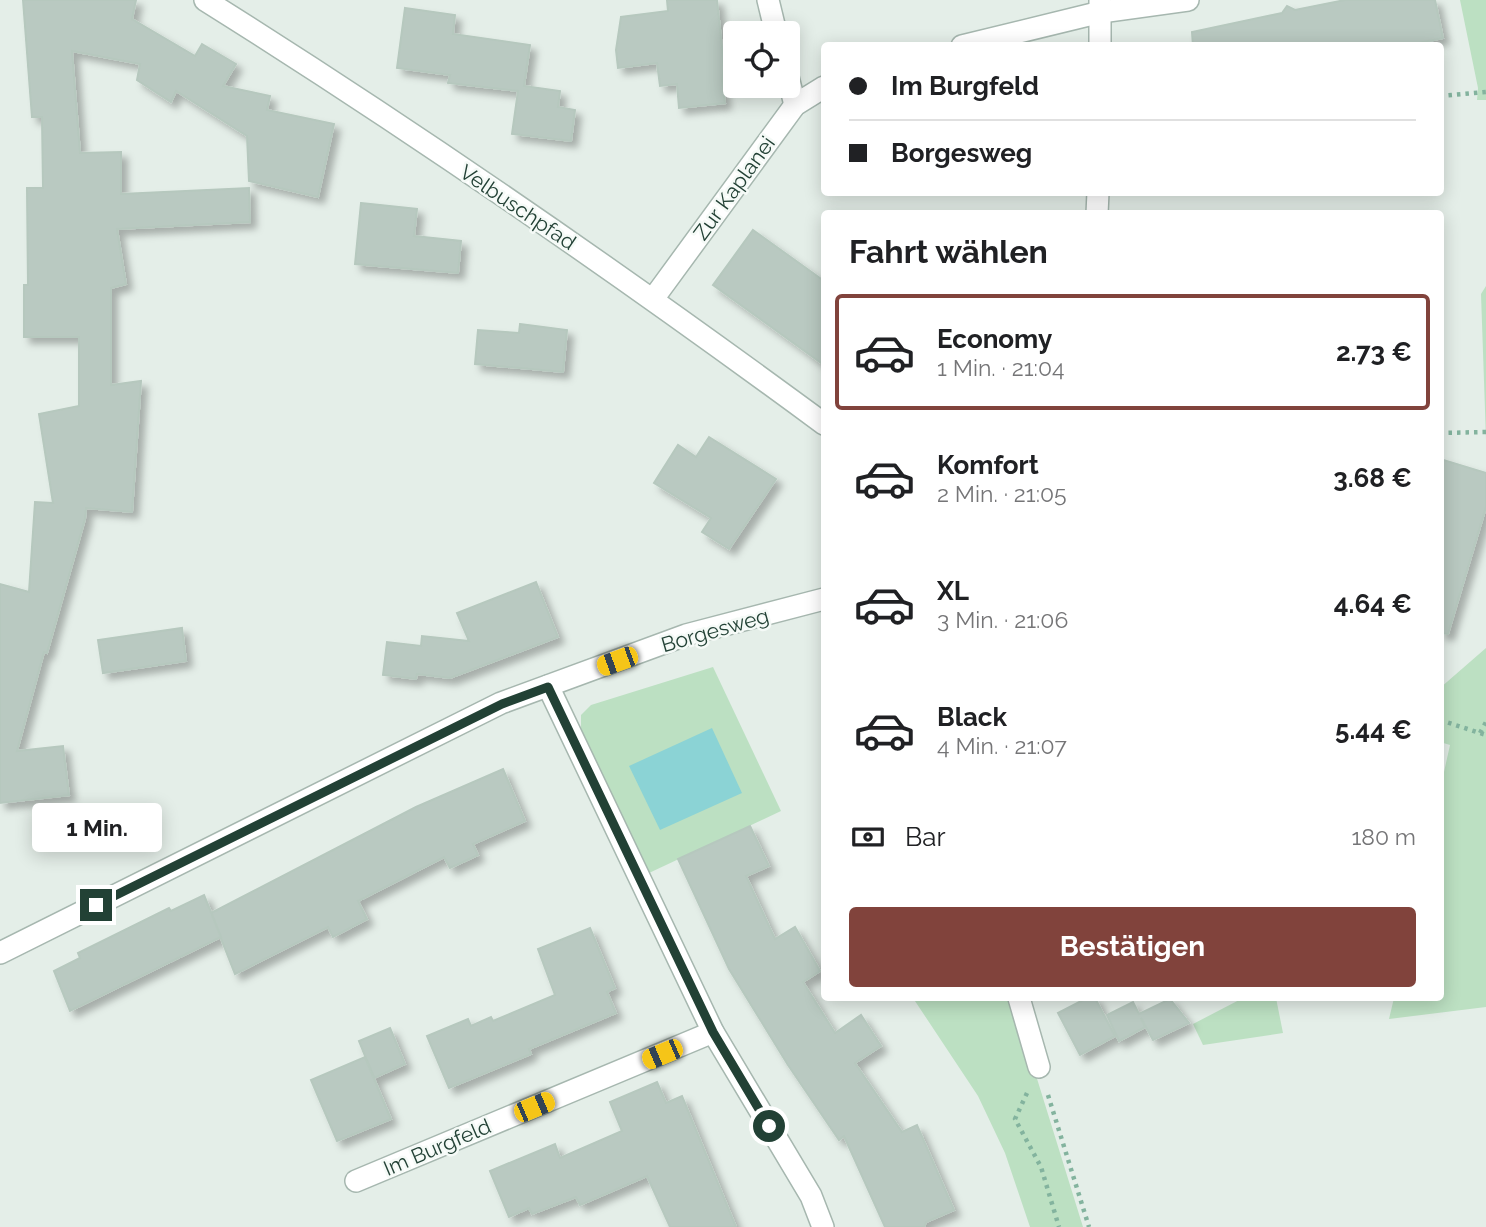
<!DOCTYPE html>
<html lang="de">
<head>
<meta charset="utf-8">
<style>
  :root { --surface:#fff; --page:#f6f6f6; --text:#202124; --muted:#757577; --line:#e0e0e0; --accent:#81433c }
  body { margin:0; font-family:Raleway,sans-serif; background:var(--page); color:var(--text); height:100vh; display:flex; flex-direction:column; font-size:26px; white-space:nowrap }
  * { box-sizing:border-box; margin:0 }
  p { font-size:23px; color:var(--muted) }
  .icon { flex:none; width:38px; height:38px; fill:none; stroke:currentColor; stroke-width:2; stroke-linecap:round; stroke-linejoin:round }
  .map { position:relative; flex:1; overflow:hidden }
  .drawer { position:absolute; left:821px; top:210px; width:623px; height:791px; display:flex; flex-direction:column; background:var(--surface); border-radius:7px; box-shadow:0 4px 18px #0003 }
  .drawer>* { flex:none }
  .guide { position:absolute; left:821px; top:42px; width:623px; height:154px; border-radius:7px; box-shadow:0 4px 18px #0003; display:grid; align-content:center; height:154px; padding:0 28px; background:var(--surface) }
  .fabs { position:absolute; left:723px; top:21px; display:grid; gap:14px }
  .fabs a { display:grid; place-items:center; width:77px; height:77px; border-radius:7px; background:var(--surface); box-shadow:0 4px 18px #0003; font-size:35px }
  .end { position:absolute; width:32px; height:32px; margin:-16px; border:9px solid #224135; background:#fff; box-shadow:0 0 0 4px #fff }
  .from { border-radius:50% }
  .bubble { position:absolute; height:49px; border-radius:7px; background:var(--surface); box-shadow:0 4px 18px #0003; font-size:23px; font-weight:700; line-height:49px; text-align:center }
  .car { position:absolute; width:21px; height:42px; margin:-21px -10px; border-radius:9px; box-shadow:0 0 5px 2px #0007; background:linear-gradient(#f5c518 24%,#345 0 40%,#f5c518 0 76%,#345 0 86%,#f5c518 0) }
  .guide b { display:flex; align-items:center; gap:24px; height:66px; font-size:26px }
  .guide b+b { border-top:2px solid var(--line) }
  .guide i { width:18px; height:18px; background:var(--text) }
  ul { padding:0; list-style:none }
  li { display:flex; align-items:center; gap:21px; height:116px; margin:0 14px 10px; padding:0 14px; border:4px solid transparent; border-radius:7px }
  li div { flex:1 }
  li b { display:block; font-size:26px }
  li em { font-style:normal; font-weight:700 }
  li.on { border-color:var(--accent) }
  li>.icon { width:63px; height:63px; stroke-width:1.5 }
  h2 { padding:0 28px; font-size:32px; line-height:84px }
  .pay { display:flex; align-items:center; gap:18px; height:77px; padding:0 28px; font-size:26px }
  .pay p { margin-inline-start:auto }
  .cta { display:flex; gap:14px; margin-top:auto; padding:14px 28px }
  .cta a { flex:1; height:80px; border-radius:7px; background:var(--accent); color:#fff; font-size:28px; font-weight:700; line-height:80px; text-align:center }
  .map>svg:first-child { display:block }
  .green { fill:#bce0c2 }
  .water { fill:#8bd3d5 }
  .building { fill:#b9c9c1; stroke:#b6c8be; stroke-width:2; filter:url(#shadow) }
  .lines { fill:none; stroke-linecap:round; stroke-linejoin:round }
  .street-casing { stroke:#a6b7af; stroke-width:24 }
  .path { stroke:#83b39e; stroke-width:4.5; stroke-dasharray:3.5 5; stroke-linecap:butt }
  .street { stroke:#fff; stroke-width:21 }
  .route { stroke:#224135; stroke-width:9 }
  .labels { text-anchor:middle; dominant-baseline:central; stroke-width:5; stroke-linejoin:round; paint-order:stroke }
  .street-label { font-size:21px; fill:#224135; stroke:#f5faf7 }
</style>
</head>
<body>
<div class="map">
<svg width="1486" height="1227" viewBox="0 0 1486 1227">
  <defs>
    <filter id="shadow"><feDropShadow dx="6" dy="6" stdDeviation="3.5" flood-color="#0004"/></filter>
  </defs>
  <rect width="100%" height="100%" fill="#e4eee8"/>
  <g class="green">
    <polygon points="1460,0 1486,0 1486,100 1477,100 1478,88"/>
    <polygon points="1486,286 1486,439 1481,294"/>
    <polygon points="1486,648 1486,1007 1389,1019 1394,998 1440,998 1440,790 1450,745 1440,742 1440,688"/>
    <polygon points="713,667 781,811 649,873 581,729 581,715 591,705"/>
    <polygon points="913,998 1012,998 1083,1227 1030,1227 1005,1153 978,1096"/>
    <polygon points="1243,998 1276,998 1283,1033 1203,1045 1193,1024"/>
  </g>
  <polygon class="water" points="712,728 742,793 660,830 629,766"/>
  <g class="building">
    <polygon points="23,0 136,0 132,19 195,56 202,44 236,64 223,86 270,96 267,110 334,124 318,197 249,181 247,136 176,91 171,102 137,80 140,64 72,51 80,153 121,152 121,194 249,188 250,222 117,229 126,284 111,288 111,385 141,381 132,512 86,508 85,519 47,653 44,652 17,751 63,746 69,795 0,803 0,584 29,592 35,502 53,503 39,414 79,406 79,337 24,337 24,285 28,285 27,188 43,188 42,117 32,117"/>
    <polygon points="667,0 717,0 724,68 722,81 725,103 679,108 677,84 660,86 657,63 618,68 616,50 621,17 668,11"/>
    <polygon points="1345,0 1435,0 1443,38 1405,46 1193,46 1192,32 1282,13 1287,6 1295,10"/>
    <polygon points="405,8 455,15 453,34 530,45 524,86 560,91 558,107 575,110 571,141 512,134 518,91 448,83 450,75 397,68"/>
    <polygon points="361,203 417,209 414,236 461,241 458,273 355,264"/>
    <polygon points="753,230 824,281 824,365 713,285"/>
    <polygon points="520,324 567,330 563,372 475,364 478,330 519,333"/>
    <polygon points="709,437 776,479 729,549 702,532 711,518 654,483 678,445 696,457"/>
    <polygon points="1440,459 1486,473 1486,507 1448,634 1440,633"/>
    <polygon points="536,582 558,637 450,678 417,674 416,679 383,675 387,642 421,646 422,636 469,641 457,613"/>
    <polygon points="182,628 186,661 103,673 98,640"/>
    <polygon points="503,769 525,821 473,844 478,855 450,868 444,857 358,901 367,919 333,937 328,927 235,974 211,913 416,807"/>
    <polygon points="750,826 769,866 746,876 775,939 795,927 820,971 803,982 835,1033 861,1015 881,1046 855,1063 902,1132 917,1125 954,1210 926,1222 924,1227 885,1227 844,1136 839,1140 788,1065 729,969 678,859"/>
    <polygon points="204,895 221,937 70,1011 54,971 80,958 78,953 169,908 171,911"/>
    <polygon points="590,928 615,988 607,992 616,1013 529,1049 531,1054 449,1088 427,1036 468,1019 471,1026 491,1017 493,1021 555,995 538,949"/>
    <polygon points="1087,998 1095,998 1115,1036 1080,1055 1058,1013"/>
    <polygon points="1170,999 1189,1023 1153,1040 1141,1018 1145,1027 1119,1041 1107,1015 1133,1002 1139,1014"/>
    <polygon points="390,1028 405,1064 374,1078 359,1041"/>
    <polygon points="365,1057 391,1119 337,1141 311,1080"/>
    <polygon points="657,1082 666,1103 682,1096 736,1227 670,1227 647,1176 580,1205 576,1197 532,1214 529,1208 509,1217 490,1171 555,1144 560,1158 622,1131 610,1102"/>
  </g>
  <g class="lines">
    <defs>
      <g id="street">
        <path d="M205,0c212,133 418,276 619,424"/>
        <polyline points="768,0 776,33"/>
        <polyline points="1100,0 1100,46"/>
        <polyline points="962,46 1101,12 1188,0"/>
        <polyline points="788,77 795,105"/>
        <polyline points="1097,214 1098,192"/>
        <polyline points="653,299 795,105 824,87"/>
        <polyline points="548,686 713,1032 811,1196 823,1227"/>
        <polyline points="0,953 501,703 686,635 824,599"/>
        <polyline points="1019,998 1039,1067"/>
        <polyline points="356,1181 713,1032"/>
      </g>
    </defs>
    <use href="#street" class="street-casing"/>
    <g class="path">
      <polyline points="1440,96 1486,92"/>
      <polyline points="1440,433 1486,432"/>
      <polyline points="1440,720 1486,735"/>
      <polyline points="1480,733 1486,722"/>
      <polyline points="1027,1093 1015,1119 1041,1167 1059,1227"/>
      <polyline points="1048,1095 1089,1227"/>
    </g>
    <use href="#street" class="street"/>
  </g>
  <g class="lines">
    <polyline class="route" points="96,905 502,704 548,687 713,1032 769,1126"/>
  </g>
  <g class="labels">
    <g class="street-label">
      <text transform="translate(734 188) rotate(-54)">Zur Kaplanei</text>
      <text transform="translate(518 207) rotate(34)">Velbuschpfad</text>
      <text transform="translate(715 630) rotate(-16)">Borgesweg</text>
      <text transform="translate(437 1147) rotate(-23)">Im Burgfeld</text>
    </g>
  </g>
</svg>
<div class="fabs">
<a><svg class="icon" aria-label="locate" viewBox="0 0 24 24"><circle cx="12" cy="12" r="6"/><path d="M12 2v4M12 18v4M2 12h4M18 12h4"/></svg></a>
</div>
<i class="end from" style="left:769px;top:1126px"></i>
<i class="end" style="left:96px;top:905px"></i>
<div class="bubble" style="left:32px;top:803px;width:130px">1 Min.</div>
<i class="car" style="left:617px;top:661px;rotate:250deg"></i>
<i class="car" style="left:662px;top:1054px;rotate:247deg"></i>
<i class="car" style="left:534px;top:1107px;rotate:67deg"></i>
<div class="guide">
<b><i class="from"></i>Im Burgfeld</b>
<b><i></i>Borgesweg</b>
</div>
<section class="drawer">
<h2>Fahrt wählen</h2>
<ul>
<li class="on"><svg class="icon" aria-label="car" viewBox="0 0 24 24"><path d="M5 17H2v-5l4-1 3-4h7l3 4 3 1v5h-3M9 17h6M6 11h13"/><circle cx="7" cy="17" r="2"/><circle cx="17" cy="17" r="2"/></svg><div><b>Economy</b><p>1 Min. · 21:04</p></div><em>2.73 €</em></li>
<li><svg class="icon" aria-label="car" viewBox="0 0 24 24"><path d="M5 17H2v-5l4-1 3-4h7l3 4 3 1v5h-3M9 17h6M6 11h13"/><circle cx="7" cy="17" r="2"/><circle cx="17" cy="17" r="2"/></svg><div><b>Komfort</b><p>2 Min. · 21:05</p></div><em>3.68 €</em></li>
<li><svg class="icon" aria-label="car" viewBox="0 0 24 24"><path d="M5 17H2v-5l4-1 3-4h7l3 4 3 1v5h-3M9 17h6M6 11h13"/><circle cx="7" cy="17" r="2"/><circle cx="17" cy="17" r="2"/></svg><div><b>XL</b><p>3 Min. · 21:06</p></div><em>4.64 €</em></li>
<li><svg class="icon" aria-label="car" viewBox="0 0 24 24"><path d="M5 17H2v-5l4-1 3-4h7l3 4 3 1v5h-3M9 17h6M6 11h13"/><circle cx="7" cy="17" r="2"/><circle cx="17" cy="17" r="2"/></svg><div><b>Black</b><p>4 Min. · 21:07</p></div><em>5.44 €</em></li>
</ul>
<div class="pay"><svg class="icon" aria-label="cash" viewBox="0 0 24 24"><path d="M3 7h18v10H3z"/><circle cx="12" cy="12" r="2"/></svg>Bar<p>180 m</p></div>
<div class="cta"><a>Bestätigen</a></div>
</section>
</div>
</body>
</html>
